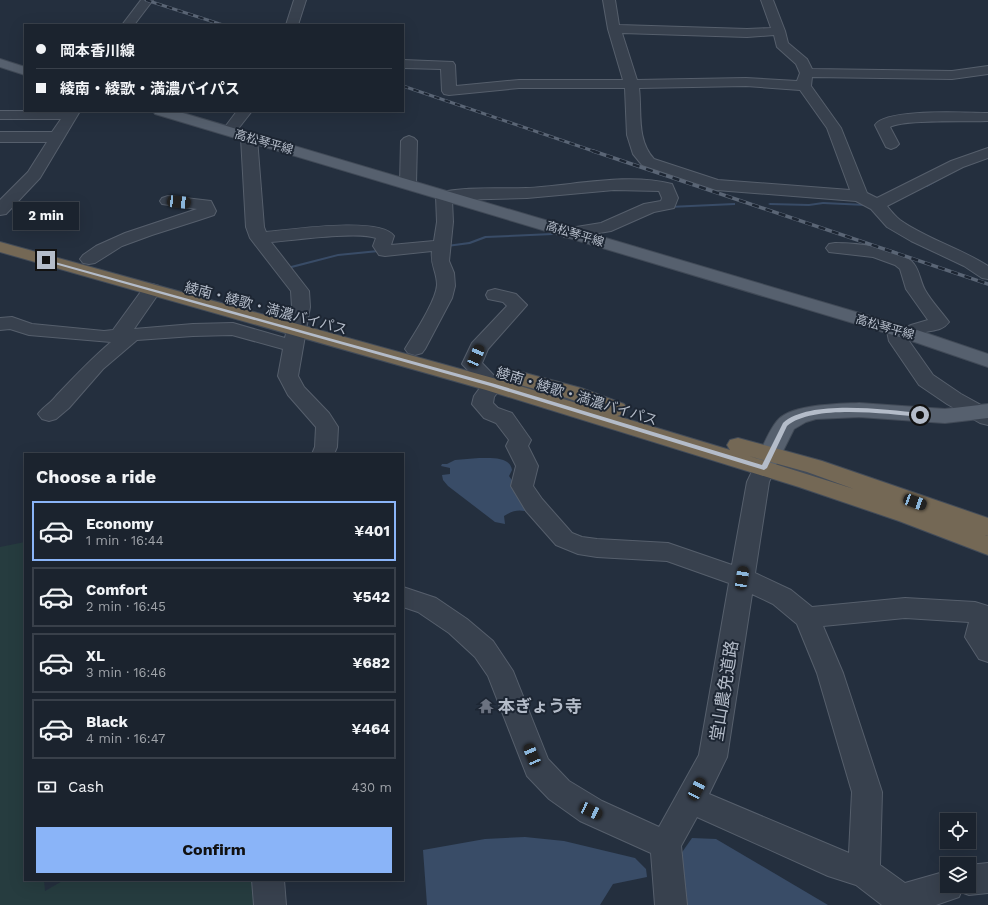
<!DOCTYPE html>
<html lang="en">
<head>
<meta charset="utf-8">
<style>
  :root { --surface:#1b232e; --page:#242b36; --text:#f1f3f6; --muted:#a0a4aa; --line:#39404a; --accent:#8ab4f8 }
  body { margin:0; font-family:"Work Sans","Noto Sans JP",sans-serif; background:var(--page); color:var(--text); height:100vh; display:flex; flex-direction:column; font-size:15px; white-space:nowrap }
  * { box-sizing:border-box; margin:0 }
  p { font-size:13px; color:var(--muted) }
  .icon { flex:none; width:22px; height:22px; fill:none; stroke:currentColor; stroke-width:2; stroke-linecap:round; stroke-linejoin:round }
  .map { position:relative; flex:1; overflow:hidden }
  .drawer { position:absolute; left:24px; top:453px; width:380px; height:428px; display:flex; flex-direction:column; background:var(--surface); border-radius:0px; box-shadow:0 4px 16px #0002,0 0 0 1px var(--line) }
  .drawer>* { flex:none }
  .guide { position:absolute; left:24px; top:24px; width:380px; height:88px; border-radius:0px; box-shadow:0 4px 16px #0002,0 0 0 1px var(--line); display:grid; align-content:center; height:88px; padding:0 12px; background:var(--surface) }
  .fabs { position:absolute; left:940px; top:813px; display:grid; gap:8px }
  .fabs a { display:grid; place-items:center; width:36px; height:36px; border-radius:0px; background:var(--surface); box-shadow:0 4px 16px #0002,0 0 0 1px var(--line); font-size:20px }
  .end { position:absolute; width:18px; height:18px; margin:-9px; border:5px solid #b4bcc9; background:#111; box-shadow:0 0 0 2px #111 }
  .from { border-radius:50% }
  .bubble { position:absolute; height:28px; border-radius:0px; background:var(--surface); box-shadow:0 4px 16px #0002,0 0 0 1px var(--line); font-size:13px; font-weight:700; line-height:28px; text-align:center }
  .car { position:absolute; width:12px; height:24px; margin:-12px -6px; border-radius:5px; box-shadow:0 0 3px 1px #0007; background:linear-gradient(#222 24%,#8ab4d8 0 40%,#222 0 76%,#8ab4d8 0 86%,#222 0) }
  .guide b { display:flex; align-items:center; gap:14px; height:38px; font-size:15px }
  .guide b+b { border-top:1px solid var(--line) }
  .guide i { width:10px; height:10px; background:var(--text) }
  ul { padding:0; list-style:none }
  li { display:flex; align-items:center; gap:12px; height:60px; margin:0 8px 6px; padding:0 4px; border:2px solid var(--line); border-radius:0px }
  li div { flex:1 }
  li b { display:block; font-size:15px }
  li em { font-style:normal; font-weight:700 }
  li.current { border-color:var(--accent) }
  li>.icon { width:36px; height:36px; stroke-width:1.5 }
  h2 { padding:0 12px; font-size:18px; line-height:48px }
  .pay { display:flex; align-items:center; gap:10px; height:44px; padding:0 12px; font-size:15px }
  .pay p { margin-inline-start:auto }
  .cta { display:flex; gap:8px; margin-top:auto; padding:8px 12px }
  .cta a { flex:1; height:46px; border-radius:0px; background:var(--accent); color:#111; font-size:16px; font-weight:700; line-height:46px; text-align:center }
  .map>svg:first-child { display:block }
  .green { fill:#263c3f }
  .water { fill:#394c67 }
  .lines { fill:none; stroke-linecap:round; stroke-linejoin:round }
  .stream { fill:#394c67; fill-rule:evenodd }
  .minor-casing { stroke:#565f6c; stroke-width:2 }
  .major-casing { stroke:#414a57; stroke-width:2 }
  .highway-casing { stroke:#434c59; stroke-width:2 }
  .minor { fill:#38414e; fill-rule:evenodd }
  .major { fill:#56606e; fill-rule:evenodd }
  .highway { fill:#746855; fill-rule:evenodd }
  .rail-far1-casing { stroke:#5a6575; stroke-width:3 }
  .rail-casing { stroke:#5a6575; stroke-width:3.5 }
  .rail-far1 { stroke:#1d2633; stroke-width:2; stroke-dasharray:5.5; stroke-linecap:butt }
  .rail { stroke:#1d2633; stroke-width:2.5; stroke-dasharray:7; stroke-linecap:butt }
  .route { fill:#b4bcc9 }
  .labels { text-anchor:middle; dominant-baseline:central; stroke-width:4; stroke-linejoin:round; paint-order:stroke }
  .far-street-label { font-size:12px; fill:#b4bcc9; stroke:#1d2633 }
  .street-label { font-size:14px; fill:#b4bcc9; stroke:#1d2633 }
  .near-street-label { font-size:17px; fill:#b4bcc9; stroke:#1d2633 }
  .near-poi-label { font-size:17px; font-weight:bold; fill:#b4bcc9; stroke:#1d2633; text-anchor:start }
</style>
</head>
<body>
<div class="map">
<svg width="988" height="905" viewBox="0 0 988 905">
  <rect width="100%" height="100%" fill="#242f3e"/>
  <polygon class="green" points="25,542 25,880 44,880 45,891 64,880 262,880 262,905 0,905 0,547"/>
  <g class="water">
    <path d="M479,458c11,0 31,-2 33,12l-3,6 26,37 -4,5 -1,-5c-9,-4 -17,-3 -26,3l1,8 -10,-2 -47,-36 -5,-6 -1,-5 8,-1v-6l-9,-2 1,-2h5l8,-4z"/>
    <polygon points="525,837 564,841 635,858 646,869 647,877 613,884 600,905 427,905 423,850 485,839"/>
    <polygon points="692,838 716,839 828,905 685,905 678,858"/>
  </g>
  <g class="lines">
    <g class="stream">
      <polygon points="940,177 943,178 927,187 925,187 924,186"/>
      <polygon points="823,202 866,204 868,205 866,206 823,204 809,206 770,205 768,204 770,203 809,204"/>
      <polygon points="734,203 735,203 735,205 669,208 667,207 669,206"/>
      <polygon points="552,233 553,233 553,235 486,238 470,244 447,247 445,246 447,245 469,242 485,236"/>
      <polygon points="378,250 380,251 379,252 338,256 288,269 286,268 287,267 338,254"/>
    </g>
    <defs>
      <g id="minor">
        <polygon points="141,0 153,0 134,25 122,25"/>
        <polygon points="294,0 306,0 298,25 286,25"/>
        <path d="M603,0h12l4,25 128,4 24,-1 -10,-28h12l12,31 3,12 19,16 5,10 140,2 36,-5v8l-36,5 -140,-2 -1,9 30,42 26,65 10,5 74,-37 37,-13v10l-25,9 -76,39c4,5 8,10 13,14 27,19 60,28 88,46v13l-6,-1 -18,-12 -53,-25 -24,-14 -16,-18 -15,-8 -140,-11 -74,-25 -9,-11 -6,-19 -2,-47h-106l-70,7 -5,-1 -2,-3 -1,-22 -38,-1v-8l50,2 2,3 1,21 63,-6h104l-15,-51zM622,33l125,4 27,-2 3,12 19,17 4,9 -3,8 -51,-3 -109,2zM746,86l54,4 27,38 23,62 -132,-10 -64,-21c-18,-20 -12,-47 -15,-71z"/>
        <polygon points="0,111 80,111 40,178 6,214 0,215 0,200 28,172 47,142 0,142 0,132 52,132 61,119 0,119"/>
        <polygon points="237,111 252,111 234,134 229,135 224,134 222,131"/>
        <path d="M988,113v8c-20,1 -84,-2 -98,6l9,17 -3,3 -5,2 -5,-2 -11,-22c11,-17 91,-12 113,-12z"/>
        <path d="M249,133l5,2 3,3 7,89 2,5c24,-2 114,-16 128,4l-3,9 43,-4 3,-19 -1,-26 2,-3c28,-7 59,-4 88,-5 46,-2 100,-16 146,-4l6,14 -4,10 -20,4 -43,19 -41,7 -6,-1 -3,-4 3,-4 37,-6 43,-19 17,-3 1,-3 -3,-7 -45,-1 -87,8 -75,2 1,22 -4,39 5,12 1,13 -3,12 -27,51 -3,4 -7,2 -7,-2 -3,-4c9,-15 31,-48 32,-64 0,-14 -7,-20 -5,-34l-47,5 -6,-1 -6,-9 3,-8c-17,-7 -83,2 -105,4l38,49 1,16 -12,69 6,11 25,26 9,14 -1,20 -3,7h-22l3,-7 1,-20 -28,-32 -10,-19 5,-27 -51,-14 -39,1 -56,4 -34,29 -34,39 -13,11 -7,2 -7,-2 -4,-5c5,-7 13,-11 18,-18 18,-19 35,-37 55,-54l-82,-7 -19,-6 -10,1v-12l12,-1 20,7 72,7 9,-1 32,-44 7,-2 7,2 2,4 -27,39 59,-5 40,-1 52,15 7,-31 -1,-16 -41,-53 -4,-11 -5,-89 3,-3z"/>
        <polygon points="409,136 414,138 417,141 416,184 414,187 408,189 402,187 400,184 401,141 404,138"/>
        <polygon points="168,196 211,201 216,211 214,215 199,220 152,235 122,246 95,263 89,264 83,263 80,259 83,255 96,246 125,233 197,209 162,204 160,201 162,198"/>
        <path d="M835,243c20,0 66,4 79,21 6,8 6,17 11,26 6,11 16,21 24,32 -6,8 -14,8 -23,10 -7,2 -10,7 -18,7l1,2 24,34 28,19 27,15v16l-8,-2 -33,-19 -28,-19 -30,-44 -2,-10 3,-4 7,-2 8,3 6,-3 17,-5 -22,-31 -6,-20 -5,-4 -22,-8 -44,-5 -3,-4 3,-4z"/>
        <path d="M495,289l21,5 11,11 -39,44 -6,14 21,22 -9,12 -1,6 5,5 14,5 19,27 -3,6 10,20 -5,20 9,13 30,34 10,4 15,2 71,4 64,22 15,-83 9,-19 8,-3 8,3 3,5 -6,14 -14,91 36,17 21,17 93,-9 70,4 13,4v56l-9,-3 -14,-22 4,-15 -64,-4 -82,8 20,47 39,119 -2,73 25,18 42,-12v15h22v-21l19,-2v30l-19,2 -8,-3 -2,5 -23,8h-54l-26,-20 -28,-9 -131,-59 -16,29 6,59h-32l-4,-52 -71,-32 -31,-22 -22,-23 -39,-100 -13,-19 -26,-24 -31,-21 -15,-5v-20l33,11 31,21 26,22 20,30 35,88 21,22 33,20 57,26 40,-72 30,-172 -62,-22 -70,-4 -19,-3 -22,-9 -30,-34 -15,-25 5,-20 -10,-20 3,-6 -13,-17 -12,-5 -12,-14 2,-8 8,-11 -20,-21 10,-21 35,-37 -4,-4 -15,-3 -2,-4 2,-4zM752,594l21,10 24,20 20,49 35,119 -3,61 -140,-59 18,-37z"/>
        <polygon points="252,880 284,880 286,905 254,905"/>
      </g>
      <g id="major">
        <polygon points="0,59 25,67 25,75 0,67"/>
        <polygon points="153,111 176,111 917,330 988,354 988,367 903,338 155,114"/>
        <path d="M859,403l86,6 43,-5v14l-43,5 -86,-6 -43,2 -10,3 -12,7 -22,44 -8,3 -8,-3 -3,-5c7,-14 14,-35 24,-47 13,-17 62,-17 82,-18z"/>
      </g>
      <path id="highway" d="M0,242l500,138 103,31 -36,-13 -64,-18 -3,-5 3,-5 7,-1 71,19 43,16 4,5 -4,5 -7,2 113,34 -3,-5 3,-5 8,-2 84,23 166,57v18l-17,-6 17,6v19l-89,-34 -100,-34 -313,-97 -486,-138zM749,456l58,16 47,17z"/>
    </defs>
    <use href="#minor" class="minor-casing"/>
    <use href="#major" class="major-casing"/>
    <use href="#highway" class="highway-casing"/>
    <use href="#minor" class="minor"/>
    <use href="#major" class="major"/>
    <use href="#highway" class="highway"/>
    <defs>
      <g id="rail-far1">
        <polyline points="146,0 223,25"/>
        <polyline points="403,86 596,152"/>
      </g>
      <polyline id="rail" points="593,151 988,284"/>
    </defs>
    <use href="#rail-far1" class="rail-far1-casing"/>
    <use href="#rail" class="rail-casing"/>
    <use href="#rail-far1" class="rail-far1"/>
    <use href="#rail" class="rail"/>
  </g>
  <path class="route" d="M44,259l451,125 267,81 21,-42c27,-24 102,-13 137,-10l3,2 -3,2c-33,-3 -107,-13 -133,9l-20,42 -3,2 -274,-84 -446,-125z"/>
  <defs>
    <symbol id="temple-bare" viewBox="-9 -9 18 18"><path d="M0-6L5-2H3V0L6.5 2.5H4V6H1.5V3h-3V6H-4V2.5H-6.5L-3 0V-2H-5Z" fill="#6b7280" stroke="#1d2633" stroke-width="2.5" paint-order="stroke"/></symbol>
  </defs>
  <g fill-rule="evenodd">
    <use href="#temple-bare" x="475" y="695" width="22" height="22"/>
  </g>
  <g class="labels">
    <g class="far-street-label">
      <text transform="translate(264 142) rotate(16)">高松琴平線</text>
      <text transform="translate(575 234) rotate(17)">高松琴平線</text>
      <text transform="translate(885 327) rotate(16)">高松琴平線</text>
    </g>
    <g class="street-label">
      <text transform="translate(266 308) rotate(15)">綾南・綾歌・満濃バイパス</text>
      <text transform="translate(577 396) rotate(17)">綾南・綾歌・満濃バイパス</text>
    </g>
    <g class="near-street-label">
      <text transform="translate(724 691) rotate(-81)">堂山農免道路</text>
    </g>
    <g class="near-poi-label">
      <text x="498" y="706">本ぎょう寺</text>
    </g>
  </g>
</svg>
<div class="fabs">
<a><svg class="icon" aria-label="locate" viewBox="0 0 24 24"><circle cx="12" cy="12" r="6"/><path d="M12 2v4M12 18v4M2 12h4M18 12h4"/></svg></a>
<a><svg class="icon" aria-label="layers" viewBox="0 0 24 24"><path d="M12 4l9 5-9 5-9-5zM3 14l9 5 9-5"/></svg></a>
</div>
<i class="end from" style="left:920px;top:415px"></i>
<i class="end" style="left:46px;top:260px"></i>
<div class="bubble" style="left:13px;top:202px;width:66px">2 min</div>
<i class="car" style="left:179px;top:202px;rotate:96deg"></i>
<i class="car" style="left:476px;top:356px;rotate:23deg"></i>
<i class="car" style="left:915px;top:502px;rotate:110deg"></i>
<i class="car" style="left:742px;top:578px;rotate:9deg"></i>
<i class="car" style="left:532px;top:755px;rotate:337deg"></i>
<i class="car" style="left:697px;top:789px;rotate:27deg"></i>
<i class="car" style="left:591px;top:811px;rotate:115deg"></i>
<div class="guide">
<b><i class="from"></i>岡本香川線</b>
<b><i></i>綾南・綾歌・満濃バイパス</b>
</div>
<section class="drawer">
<h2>Choose a ride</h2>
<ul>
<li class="current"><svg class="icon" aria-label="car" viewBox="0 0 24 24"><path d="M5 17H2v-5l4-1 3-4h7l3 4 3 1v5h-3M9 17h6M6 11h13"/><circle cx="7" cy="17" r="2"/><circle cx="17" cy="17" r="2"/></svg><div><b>Economy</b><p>1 min · 16:44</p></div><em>¥401</em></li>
<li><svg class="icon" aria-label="car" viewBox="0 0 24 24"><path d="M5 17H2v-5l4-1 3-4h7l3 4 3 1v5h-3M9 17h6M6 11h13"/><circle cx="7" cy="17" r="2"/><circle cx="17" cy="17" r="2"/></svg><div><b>Comfort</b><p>2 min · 16:45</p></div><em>¥542</em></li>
<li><svg class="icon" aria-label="car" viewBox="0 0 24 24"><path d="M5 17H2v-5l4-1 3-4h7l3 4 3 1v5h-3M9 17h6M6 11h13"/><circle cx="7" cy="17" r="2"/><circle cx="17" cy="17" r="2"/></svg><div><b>XL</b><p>3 min · 16:46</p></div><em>¥682</em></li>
<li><svg class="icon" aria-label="car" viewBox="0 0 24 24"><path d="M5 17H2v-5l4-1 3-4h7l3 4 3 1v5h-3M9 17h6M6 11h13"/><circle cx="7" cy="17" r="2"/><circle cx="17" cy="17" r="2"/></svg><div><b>Black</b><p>4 min · 16:47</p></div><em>¥464</em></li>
</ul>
<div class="pay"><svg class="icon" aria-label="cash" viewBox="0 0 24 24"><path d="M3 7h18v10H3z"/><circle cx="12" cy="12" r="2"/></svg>Cash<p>430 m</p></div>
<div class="cta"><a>Confirm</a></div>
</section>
</div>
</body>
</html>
